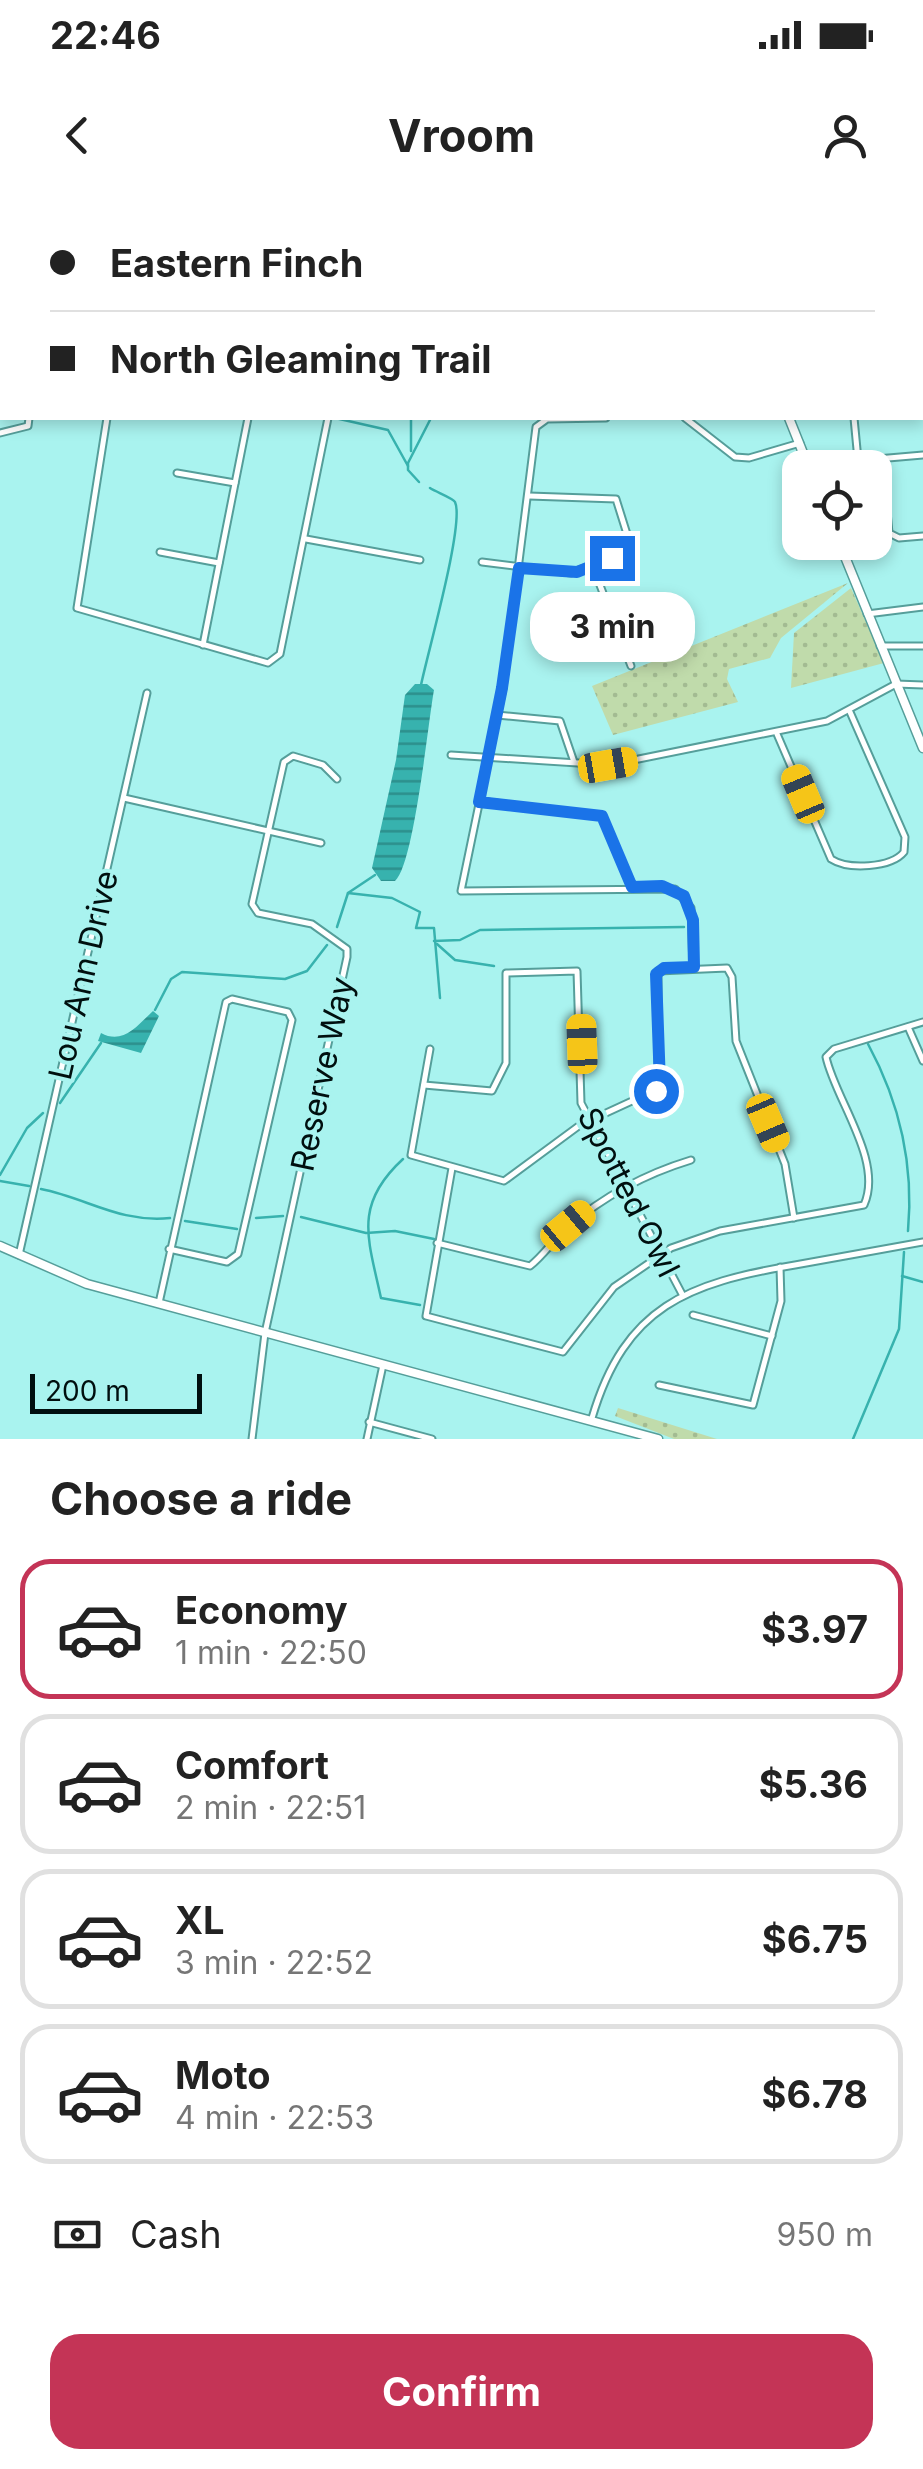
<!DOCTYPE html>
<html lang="en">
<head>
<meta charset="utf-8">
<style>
  :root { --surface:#fff; --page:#f2f2f2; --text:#222; --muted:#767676; --line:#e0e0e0; --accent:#c43456 }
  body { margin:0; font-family:Inter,sans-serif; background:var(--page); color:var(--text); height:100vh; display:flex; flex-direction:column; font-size:38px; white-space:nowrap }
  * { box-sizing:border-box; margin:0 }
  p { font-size:32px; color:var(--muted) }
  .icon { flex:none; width:55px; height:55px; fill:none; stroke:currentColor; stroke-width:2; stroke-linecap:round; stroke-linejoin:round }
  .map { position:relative; height:1239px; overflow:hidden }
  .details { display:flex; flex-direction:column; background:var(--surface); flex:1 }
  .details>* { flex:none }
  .top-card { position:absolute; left:0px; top:0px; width:925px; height:220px; box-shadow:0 5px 15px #0003; display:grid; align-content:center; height:220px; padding:0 50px; background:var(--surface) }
  .tools { position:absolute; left:782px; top:250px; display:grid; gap:20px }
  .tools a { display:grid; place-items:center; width:110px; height:110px; border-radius:20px; background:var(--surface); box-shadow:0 5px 15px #0003; font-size:50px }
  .scale { position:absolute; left:30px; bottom:25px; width:172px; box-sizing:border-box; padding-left:10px; border:5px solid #000f0f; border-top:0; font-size:28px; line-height:35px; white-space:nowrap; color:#000f0f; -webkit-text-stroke:8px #a9f3ef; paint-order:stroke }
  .end { position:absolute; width:45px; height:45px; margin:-22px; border:12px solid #1a73e8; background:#fff; box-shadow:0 0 0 5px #fff }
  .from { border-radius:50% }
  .bubble { position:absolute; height:70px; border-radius:30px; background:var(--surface); box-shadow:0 5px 15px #0003; font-size:32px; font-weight:700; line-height:70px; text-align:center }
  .car { position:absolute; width:30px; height:60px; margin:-30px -15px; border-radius:12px; box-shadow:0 0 8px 2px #0007; background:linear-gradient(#f5c518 24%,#345 0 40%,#f5c518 0 76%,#345 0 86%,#f5c518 0) }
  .top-card b { display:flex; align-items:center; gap:35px; height:95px; font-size:38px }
  .top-card b+b { border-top:2px solid var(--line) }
  .top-card i { width:25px; height:25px; background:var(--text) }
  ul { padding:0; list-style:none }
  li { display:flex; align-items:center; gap:30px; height:140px; margin:0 20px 15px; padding:0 30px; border:5px solid var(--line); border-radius:30px }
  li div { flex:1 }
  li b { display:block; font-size:38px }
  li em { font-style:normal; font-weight:700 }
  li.active { border-color:var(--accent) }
  li>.icon { width:90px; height:90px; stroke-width:1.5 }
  h2 { padding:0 50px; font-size:45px; line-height:120px }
  .pay { display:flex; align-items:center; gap:25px; height:110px; padding:0 50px; font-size:38px }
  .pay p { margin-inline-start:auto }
  .button { display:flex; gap:20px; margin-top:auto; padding:20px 50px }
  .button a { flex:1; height:115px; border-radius:30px; background:var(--accent); color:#fff; font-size:40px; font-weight:700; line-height:115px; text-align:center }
  .status { display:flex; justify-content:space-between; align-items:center; height:70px; padding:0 50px; background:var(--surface); direction:ltr }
  .status svg { height:28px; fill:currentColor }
  header { display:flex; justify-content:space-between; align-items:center; height:130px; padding:0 50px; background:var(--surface); font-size:45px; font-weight:700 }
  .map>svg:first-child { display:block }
  .grass { fill:url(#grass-dots) }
  .water { fill:url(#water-rules) }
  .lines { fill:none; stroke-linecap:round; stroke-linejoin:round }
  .stream { stroke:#37b2ae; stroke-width:2.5 }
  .street-casing { stroke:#559e9a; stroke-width:9 }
  .secondary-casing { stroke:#559e9a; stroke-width:11 }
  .street { stroke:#fff; stroke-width:5 }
  .secondary { stroke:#fff; stroke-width:8 }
  .route { stroke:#1a73e8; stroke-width:12 }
  .labels { text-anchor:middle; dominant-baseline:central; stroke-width:8; stroke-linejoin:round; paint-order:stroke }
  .street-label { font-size:32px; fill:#000f0f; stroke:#a9f3ef }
</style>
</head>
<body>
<div class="status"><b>22:46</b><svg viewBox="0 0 49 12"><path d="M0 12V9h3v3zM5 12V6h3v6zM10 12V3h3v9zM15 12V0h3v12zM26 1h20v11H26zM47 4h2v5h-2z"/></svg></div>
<header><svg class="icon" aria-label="back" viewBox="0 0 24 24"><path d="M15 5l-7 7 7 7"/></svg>Vroom<svg class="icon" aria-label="person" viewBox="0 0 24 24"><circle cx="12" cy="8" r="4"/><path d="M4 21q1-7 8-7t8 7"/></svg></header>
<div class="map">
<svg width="923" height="1239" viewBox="0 0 923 1239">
  <defs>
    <pattern id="grass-dots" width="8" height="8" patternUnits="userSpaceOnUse" patternTransform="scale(2.5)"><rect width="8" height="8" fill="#c0dbab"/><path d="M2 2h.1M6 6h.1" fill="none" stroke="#a3bb92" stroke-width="1.8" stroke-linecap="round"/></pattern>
    <pattern id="water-rules" width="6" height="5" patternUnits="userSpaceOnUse" patternTransform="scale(2.5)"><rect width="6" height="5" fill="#37b2ae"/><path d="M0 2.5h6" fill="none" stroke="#2c8f8c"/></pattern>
  </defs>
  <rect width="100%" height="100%" fill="#a9f3ef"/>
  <g class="grass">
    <polygon points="848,383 781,438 770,458 729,469 727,479 738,502 613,535 592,486"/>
    <polygon points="851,388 884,463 791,488 794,433"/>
    <polygon points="618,1208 717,1239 674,1239 615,1216"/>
  </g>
  <g class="water">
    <path d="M415,484h12l7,6c-6,33 -20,175 -39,191h-14l-9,-13 24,-108 9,-65z"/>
    <path d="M153,811l6,5 -18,37 -43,-12 3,-8c22,12 36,-7 52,-22z"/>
  </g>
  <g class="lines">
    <g class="stream">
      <polyline points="432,2 432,0"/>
      <polyline points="335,218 388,230 408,266"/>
      <polyline points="411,251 411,218"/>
      <polyline points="419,282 408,270 408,263 431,218"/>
      <path d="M421,485c6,-30 44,-162 34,-183 -2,-4 -19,-10 -25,-14"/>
      <polyline points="348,693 375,675"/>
      <polyline points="337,727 348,693 392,698 420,712 416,728 434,728 440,798"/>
      <polyline points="434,741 460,740 480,730 684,727"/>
      <polyline points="437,744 455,760 494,766"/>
      <polyline points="155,810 171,779 182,772 285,779 307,771 327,745"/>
      <path d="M868,844c32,59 46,121 40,187"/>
      <polyline points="60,903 101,843"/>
      <path d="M403,959c-50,46 -35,79 -22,139l39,7"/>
      <polyline points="0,975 27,928 43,913"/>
      <polyline points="0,981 29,986"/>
      <path d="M41,989c46,9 78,34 129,29"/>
      <polyline points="301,1017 366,1033 395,1031 434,1039"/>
      <polyline points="256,1018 283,1016"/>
      <polyline points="185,1021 237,1029"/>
      <polyline points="902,1076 923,1082"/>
      <polyline points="853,1239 899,1129 904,1052"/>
    </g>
    <defs>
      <g id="street">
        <polyline points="97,2 98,0"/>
        <polyline points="233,2 234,0"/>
        <polyline points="310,2 310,0"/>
        <polyline points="386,2 387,0"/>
        <polyline points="477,2 477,0"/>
        <polyline points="569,2 569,0"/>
        <polyline points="0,8 2,3"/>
        <polyline points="107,218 77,408 268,463 280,454 328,218"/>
        <polyline points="606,218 547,219 536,227 503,488 461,691 675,689 691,708 693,767"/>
        <polyline points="685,218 735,257 749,258 800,243"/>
        <polyline points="854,218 858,260"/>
        <polyline points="0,233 28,226 29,218"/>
        <polyline points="882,258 889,333 899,338 923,336"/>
        <polyline points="808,265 923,255"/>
        <polyline points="177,273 235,283"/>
        <polyline points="306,339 420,360"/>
        <polyline points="160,352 219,363"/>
        <polyline points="482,362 571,373 632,350 616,299 529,296"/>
        <polyline points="593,367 631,466"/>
        <polyline points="867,414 923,407"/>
        <polyline points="203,445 248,218"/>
        <polyline points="880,446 923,446"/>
        <polyline points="497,515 560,521 574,562"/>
        <path d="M777,534l54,125c17,11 60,9 73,-7l1,-15 -55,-125"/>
        <polyline points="451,555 609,565 827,521 896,484 923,485"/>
        <polyline points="124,598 321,643"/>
        <polyline points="479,601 602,616 631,687"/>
        <polyline points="908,827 923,861"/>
        <polyline points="430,849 411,955 504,981 580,925 658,889 658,771 727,768 732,777 736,841 785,964 794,1018"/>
        <polyline points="424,885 492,891 506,863 506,773 577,771 581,903 682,1094"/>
        <path d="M452,968l-26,148 137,36 51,-65 57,-39 49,-17 144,-26c20,-44 -29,-106 -38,-148l8,-8 89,-27"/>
        <path d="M437,1043l93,23c14,-11 24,-27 38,-39 36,-31 77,-53 123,-67"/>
        <polyline points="19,1055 147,493"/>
        <polyline points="159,1103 226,802 232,799 288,812 292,820 238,1054 227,1062 169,1049"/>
        <polyline points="693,1115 772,1136"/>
        <polyline points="659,1185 753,1205 781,1101 780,1067"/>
        <path d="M592,1218c33,-112 96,-135 203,-153 43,-8 85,-15 128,-23"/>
        <polyline points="369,1222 432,1239"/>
        <polyline points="252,1239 265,1133 347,757 347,749 312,724 258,713 252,704 284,562 293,556 323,565 337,579"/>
        <polyline points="367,1239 383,1165"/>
      </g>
      <g id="secondary">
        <polyline points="710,0 710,2"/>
        <polyline points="789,218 809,268"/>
        <polyline points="839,342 923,548"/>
        <polyline points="0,1046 87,1084 658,1239"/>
      </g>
    </defs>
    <use href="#street" class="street-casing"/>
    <use href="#secondary" class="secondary-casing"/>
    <use href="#street" class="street"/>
    <use href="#secondary" class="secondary"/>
  </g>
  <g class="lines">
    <polyline class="route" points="612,358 577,372 519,368 502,488 479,602 602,616 632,687 662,686 684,696 693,720 694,767 664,768 656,774 660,884 656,891"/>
  </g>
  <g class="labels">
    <g class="street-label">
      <text transform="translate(83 775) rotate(-77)">Lou Ann Drive</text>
      <text transform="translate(322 874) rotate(-78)">Reserve Way</text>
      <text transform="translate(629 992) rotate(63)">Spotted Owl</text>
    </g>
  </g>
</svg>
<div class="tools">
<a><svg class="icon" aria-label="locate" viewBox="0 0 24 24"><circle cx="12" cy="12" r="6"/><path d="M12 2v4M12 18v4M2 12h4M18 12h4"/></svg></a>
</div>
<div class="scale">200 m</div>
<i class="end from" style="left:656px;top:891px"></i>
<i class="end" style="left:612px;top:358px"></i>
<div class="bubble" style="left:530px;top:392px;width:165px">3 min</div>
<i class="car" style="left:608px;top:565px;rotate:80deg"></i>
<i class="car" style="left:803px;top:594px;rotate:337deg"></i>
<i class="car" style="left:582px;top:844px;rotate:358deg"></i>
<i class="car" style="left:768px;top:923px;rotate:157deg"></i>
<i class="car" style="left:568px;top:1026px;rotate:50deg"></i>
<div class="top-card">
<b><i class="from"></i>Eastern Finch</b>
<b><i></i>North Gleaming Trail</b>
</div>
</div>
<section class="details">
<h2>Choose a ride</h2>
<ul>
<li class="active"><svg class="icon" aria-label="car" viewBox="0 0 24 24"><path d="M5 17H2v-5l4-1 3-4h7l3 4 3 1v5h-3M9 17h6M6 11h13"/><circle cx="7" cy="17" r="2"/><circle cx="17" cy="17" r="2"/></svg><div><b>Economy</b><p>1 min · 22:50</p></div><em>$3.97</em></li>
<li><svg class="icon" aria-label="car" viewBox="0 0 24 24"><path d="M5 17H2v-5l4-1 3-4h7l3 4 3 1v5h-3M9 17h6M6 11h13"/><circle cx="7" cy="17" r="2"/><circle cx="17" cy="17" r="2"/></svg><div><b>Comfort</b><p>2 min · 22:51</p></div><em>$5.36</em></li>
<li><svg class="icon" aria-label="car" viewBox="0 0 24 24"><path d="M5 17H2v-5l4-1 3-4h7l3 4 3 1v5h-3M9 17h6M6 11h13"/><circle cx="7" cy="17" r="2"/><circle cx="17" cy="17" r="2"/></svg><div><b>XL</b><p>3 min · 22:52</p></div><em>$6.75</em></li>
<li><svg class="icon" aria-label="car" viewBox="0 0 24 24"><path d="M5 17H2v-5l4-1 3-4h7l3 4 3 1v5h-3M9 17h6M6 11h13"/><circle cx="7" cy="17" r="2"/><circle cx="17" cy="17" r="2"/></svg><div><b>Moto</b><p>4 min · 22:53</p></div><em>$6.78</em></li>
</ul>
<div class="pay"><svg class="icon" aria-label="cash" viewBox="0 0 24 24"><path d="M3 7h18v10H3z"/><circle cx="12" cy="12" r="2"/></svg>Cash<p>950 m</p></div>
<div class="button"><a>Confirm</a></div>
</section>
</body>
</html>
